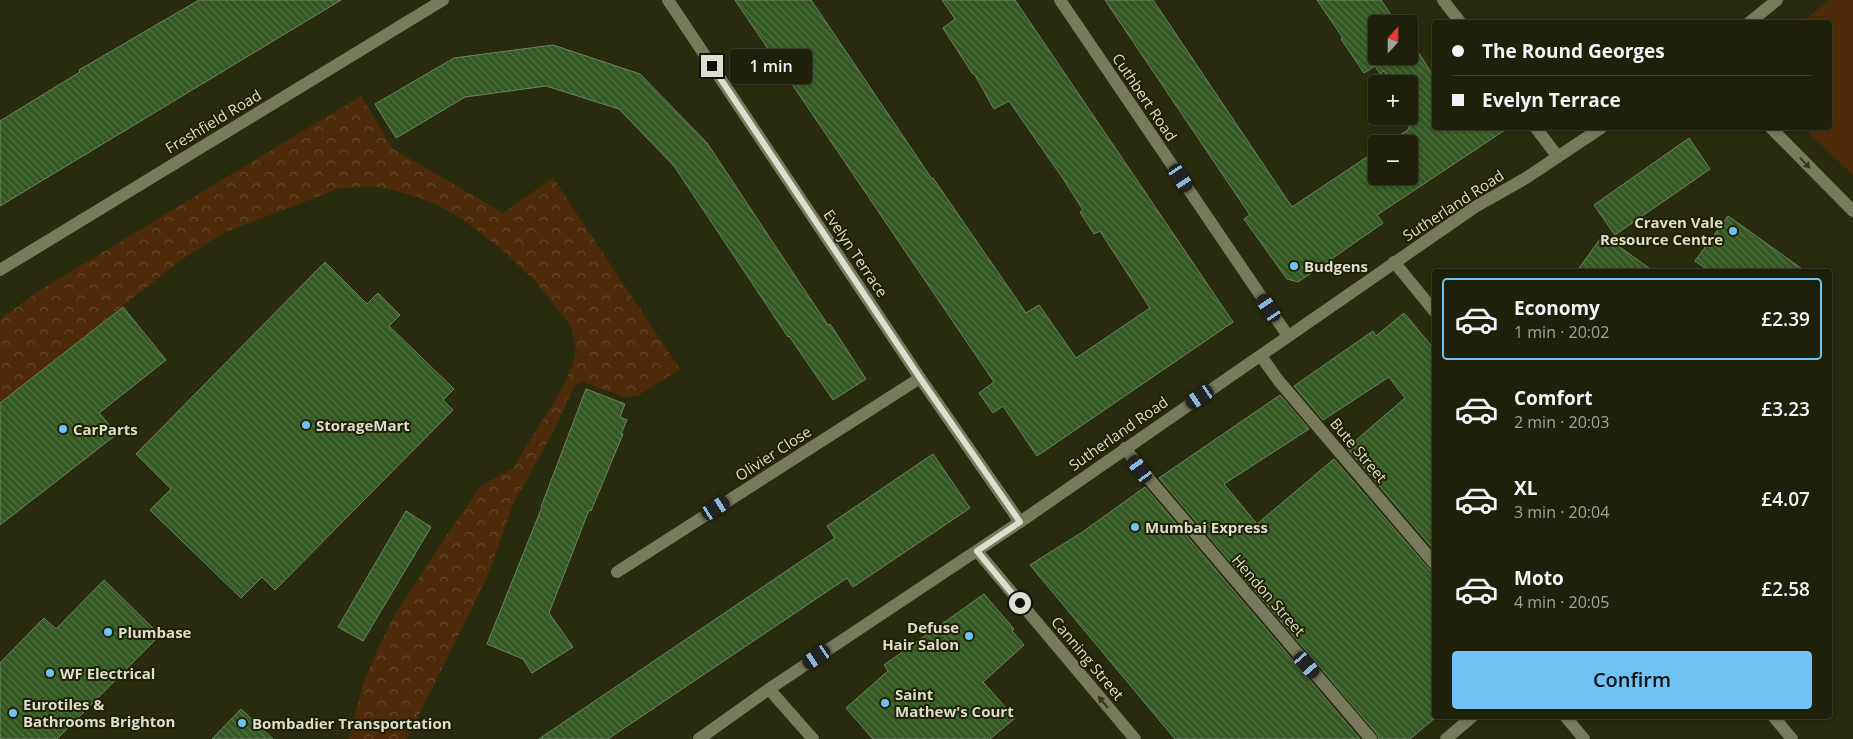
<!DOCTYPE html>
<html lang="en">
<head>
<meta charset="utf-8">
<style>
  :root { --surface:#1f200a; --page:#2c2d18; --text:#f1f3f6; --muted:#a1a39c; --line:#3c3e2b; --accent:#70c2f4 }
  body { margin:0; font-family:"Open Sans",sans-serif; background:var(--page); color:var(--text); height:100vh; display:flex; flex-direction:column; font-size:19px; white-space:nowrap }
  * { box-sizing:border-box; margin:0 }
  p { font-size:16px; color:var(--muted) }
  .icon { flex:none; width:28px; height:28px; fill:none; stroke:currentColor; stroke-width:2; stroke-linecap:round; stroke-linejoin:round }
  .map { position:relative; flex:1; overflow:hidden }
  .details { position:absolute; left:1432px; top:269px; width:400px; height:450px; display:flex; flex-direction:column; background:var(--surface); border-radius:5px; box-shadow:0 1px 4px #0004,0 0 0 1px var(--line) }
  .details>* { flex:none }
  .guide { position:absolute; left:1432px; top:20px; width:400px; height:110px; border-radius:5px; box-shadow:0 1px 4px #0004,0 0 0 1px var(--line); display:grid; align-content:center; height:110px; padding:0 20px; background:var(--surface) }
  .needle { width:32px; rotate:21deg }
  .tools { position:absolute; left:1368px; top:15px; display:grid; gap:10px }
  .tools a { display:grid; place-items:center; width:50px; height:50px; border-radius:5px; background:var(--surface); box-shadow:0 1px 4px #0004,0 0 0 1px var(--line); font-size:25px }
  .end { position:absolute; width:22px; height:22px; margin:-11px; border:6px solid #dddfce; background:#111; box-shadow:0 0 0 2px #111 }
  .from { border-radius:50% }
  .bubble { position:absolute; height:35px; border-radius:5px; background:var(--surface); box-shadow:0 1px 4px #0004,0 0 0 1px var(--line); font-size:16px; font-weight:600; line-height:35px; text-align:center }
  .car { position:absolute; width:15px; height:30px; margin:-15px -8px; border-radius:6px; box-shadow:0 0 4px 1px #0007; background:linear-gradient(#222 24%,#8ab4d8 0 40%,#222 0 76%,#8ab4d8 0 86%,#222 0) }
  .guide b { display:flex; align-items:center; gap:18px; height:48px; font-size:19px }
  .guide b+b { border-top:1px solid var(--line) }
  .guide i { width:12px; height:12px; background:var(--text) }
  ul { padding:9px 0 0; list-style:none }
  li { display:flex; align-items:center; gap:15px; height:82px; margin:0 10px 8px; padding:0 10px; border:2px solid transparent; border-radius:5px }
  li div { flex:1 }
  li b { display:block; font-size:19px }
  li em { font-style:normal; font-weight:600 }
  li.active { border-color:var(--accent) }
  li>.icon { width:45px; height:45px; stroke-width:1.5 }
  .action { display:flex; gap:10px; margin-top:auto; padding:10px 20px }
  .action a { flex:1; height:58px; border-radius:5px; background:var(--accent); color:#111; font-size:20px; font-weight:600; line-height:58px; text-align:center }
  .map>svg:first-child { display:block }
  .grass { fill:#4d2b09 }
  .forest { fill:url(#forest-crowns) }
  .building { fill:url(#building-back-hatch); stroke:#708368 }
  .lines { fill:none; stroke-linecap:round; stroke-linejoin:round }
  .minor { stroke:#777a5b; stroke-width:12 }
  .oneway { fill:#36371a }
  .route { stroke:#dddfce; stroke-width:6 }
  .poi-dot { fill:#70c2f4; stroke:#202105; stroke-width:2 }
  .labels { text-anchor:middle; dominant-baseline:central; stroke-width:4; stroke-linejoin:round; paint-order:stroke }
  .street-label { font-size:15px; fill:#dddfce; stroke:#202105 }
  .poi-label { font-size:15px; font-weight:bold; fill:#dddfce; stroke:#202105; text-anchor:start }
</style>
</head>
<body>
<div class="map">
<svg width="1853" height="739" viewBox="0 0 1853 739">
  <defs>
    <pattern id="forest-crowns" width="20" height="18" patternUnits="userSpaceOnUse" patternTransform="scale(1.25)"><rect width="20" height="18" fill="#4d2b09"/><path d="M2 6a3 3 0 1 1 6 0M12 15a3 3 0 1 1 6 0" fill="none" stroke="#66492c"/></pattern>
    <pattern id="building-back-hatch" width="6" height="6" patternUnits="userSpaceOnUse" patternTransform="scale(1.25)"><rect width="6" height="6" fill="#335822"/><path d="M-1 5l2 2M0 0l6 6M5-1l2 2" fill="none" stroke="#507041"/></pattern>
  </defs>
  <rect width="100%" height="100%" fill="#292b0e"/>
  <polygon class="grass" points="1829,0 1853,0 1853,175 1804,128 1830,128 1830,22 1802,22"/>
  <polygon class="forest" points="361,96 393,149 503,213 553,178 680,369 637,396 624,397 584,382 575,385 553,432 513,504 489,573 407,739 349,739 362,687 379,646 396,613 449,532 481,486 513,468 560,392 572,367 576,348 571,326 536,282 501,249 464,220 438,205 415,196 393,190 370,186 340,188 225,232 181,260 0,403 0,319 42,289"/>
  <g class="building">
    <polygon points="199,0 341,0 0,206 0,121 80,72 79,70"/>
    <polygon points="735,0 811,0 932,179 933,178 1026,313 1039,305 1076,358 1150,308 1100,231 1094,234 1080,212 1083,210 1064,180 1009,101 994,109 975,75 972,73 943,28 955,19 942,0 1015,0 1233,322 1037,456 1003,406 993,413 979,393 994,382"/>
    <polygon points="1105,0 1153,0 1292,207 1376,151 1376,176 1409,176 1409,144 1387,144 1409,129 1409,84 1392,84 1384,71 1380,74 1375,66 1364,73 1341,39 1343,38 1317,0 1381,0 1397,24 1376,24 1376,56 1409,56 1409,38 1435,78 1435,128 1508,128 1377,215 1383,223 1320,267 1298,282 1287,279 1244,219 1250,215"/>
    <polygon points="553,45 640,74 707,143 803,288 828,325 830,324 866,379 833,400 789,336 788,337 674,166 619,109 546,86 465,97 396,138 375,104 454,58"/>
    <polygon points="1689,138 1710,169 1615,235 1594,205"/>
    <polygon points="1728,216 1805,271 1709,271 1695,261"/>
    <polygon points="1603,235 1653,271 1577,271"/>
    <polygon points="325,262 367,304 378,293 400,315 389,326 454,389 443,400 453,410 275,590 262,577 241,598 150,510 171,489 136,454"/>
    <polygon points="123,307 166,360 99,413 117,434 0,525 0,403"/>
    <polygon points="1404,313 1435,350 1435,551 1347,448 1405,398 1389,377 1323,420 1294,386 1373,331 1376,336"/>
    <polygon points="586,389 625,404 620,417 627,420 621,434 623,434 591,511 589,510 549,613 573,647 532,673 523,659 487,644 542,507 541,507"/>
    <polygon points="1280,395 1309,429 1224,484 1257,524 1334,459 1429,569 1435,572 1435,718 1410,739 1379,739 1377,734 1159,478"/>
    <polygon points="933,454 970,508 853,587 847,578 608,739 539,739 835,538 827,526"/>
    <polygon points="1145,487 1360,739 1175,739 1030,565 1084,531"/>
    <polygon points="406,511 431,527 363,641 338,627"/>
    <polygon points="104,580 160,635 57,739 0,739 0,663 44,618 56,629"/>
    <polygon points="984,594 1014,629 1012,631 1024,645 983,682 1015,718 990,739 873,739 846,708 888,671 884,665"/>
    <polygon points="241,709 273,739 212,739"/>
  </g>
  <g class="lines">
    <g class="minor">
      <polyline points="668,0 920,378 1020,522"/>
      <polyline points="1060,0 1288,336"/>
      <polyline points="1443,0 1460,22"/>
      <polyline points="1750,22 1777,0"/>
      <polyline points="1536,128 1558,157"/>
      <polyline points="1771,128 1853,211"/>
      <polyline points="1394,262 1435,312"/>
      <polyline points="0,270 443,0"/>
      <polyline points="1261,356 1278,380 1435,564"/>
      <polyline points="1125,448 1143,472 1371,739"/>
      <polyline points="977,551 1135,739"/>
      <polyline points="617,572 920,378"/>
      <polyline points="769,689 813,739"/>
      <polyline points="1565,716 1584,739"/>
      <polyline points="1773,716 1792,739"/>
      <polyline points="699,739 769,689 1020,522 1475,207 1526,178 1601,128"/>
      <polyline points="1446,739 1473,716"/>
    </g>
  </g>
  <defs><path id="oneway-solid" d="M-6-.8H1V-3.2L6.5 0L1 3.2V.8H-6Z" transform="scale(1.25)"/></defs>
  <g class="oneway">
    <use href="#oneway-solid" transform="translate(1805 163) rotate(46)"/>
    <use href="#oneway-solid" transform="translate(1103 702) rotate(-130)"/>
  </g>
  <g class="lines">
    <polyline class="route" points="712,66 920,378 1020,522 977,551 1020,603"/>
  </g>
  <g class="poi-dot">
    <circle cx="1733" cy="231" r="5"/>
    <circle cx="1294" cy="266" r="5"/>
    <circle cx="306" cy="425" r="5"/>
    <circle cx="63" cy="429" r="5"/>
    <circle cx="1135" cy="527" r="5"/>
    <circle cx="108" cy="632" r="5"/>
    <circle cx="969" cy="636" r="5"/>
    <circle cx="50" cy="673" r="5"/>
    <circle cx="885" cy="703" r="5"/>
    <circle cx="13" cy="713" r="5"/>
    <circle cx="242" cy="723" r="5"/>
  </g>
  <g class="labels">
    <g class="street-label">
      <text transform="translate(1145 97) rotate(56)">Cuthbert Road</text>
      <text transform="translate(213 121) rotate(-31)">Freshfield Road</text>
      <text transform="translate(1453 205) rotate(-33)">Sutherland Road</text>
      <text transform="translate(856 253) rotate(56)">Evelyn Terrace</text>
      <text transform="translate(1118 433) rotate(-35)">Sutherland Road</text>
      <text transform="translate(1359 450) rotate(50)">Bute Street</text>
      <text transform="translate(773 453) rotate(-33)">Olivier Close</text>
      <text transform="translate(1269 595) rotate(49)">Hendon Street</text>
      <text transform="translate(1088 658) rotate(50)">Canning Street</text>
    </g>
    <g class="poi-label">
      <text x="1723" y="222" text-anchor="end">Craven Vale<tspan x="1723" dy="17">Resource Centre</tspan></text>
      <text x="1304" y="266">Budgens</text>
      <text x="316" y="425">StorageMart</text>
      <text x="73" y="429">CarParts</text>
      <text x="1145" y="527">Mumbai Express</text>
      <text x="959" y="627" text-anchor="end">Defuse<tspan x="959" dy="17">Hair Salon</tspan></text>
      <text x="118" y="632">Plumbase</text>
      <text x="60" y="673">WF Electrical</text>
      <text x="895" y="694">Saint<tspan x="895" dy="17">Mathew's Court</tspan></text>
      <text x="23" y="704">Eurotiles &amp;<tspan x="23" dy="17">Bathrooms Brighton</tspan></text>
      <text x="252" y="723">Bombadier Transportation</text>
    </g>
  </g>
</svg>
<div class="tools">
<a><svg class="needle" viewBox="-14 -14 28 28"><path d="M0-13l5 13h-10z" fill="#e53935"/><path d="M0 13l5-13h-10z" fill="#a1a39c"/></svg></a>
<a>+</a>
<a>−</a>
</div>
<i class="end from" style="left:1020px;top:603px"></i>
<i class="end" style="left:712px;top:66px"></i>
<div class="bubble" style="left:730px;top:49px;width:82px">1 min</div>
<i class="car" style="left:1181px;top:178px;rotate:146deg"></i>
<i class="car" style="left:1269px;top:308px;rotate:326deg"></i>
<i class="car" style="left:1200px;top:397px;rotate:236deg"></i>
<i class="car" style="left:1140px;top:469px;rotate:324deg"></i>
<i class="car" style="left:716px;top:508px;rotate:58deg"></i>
<i class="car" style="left:817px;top:657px;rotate:236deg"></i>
<i class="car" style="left:1307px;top:665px;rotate:139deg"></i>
<div class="guide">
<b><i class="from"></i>The Round Georges</b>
<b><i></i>Evelyn Terrace</b>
</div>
<section class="details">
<ul>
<li class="active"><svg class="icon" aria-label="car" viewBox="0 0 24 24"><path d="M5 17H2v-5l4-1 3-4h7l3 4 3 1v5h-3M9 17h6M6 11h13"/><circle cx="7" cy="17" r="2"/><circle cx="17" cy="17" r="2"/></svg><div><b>Economy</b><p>1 min · 20:02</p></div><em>£2.39</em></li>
<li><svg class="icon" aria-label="car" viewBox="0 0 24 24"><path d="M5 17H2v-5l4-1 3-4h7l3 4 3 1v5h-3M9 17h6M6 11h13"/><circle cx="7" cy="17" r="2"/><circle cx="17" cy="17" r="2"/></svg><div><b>Comfort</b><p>2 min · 20:03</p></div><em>£3.23</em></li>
<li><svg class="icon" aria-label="car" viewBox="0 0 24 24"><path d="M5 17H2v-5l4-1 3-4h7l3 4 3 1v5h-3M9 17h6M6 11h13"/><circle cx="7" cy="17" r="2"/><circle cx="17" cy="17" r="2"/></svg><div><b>XL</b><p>3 min · 20:04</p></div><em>£4.07</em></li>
<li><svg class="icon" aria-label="car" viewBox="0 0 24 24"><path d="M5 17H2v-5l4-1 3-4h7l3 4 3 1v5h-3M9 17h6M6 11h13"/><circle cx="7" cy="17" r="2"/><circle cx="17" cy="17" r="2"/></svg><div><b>Moto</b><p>4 min · 20:05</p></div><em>£2.58</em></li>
</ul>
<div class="action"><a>Confirm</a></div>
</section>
</div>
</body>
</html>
